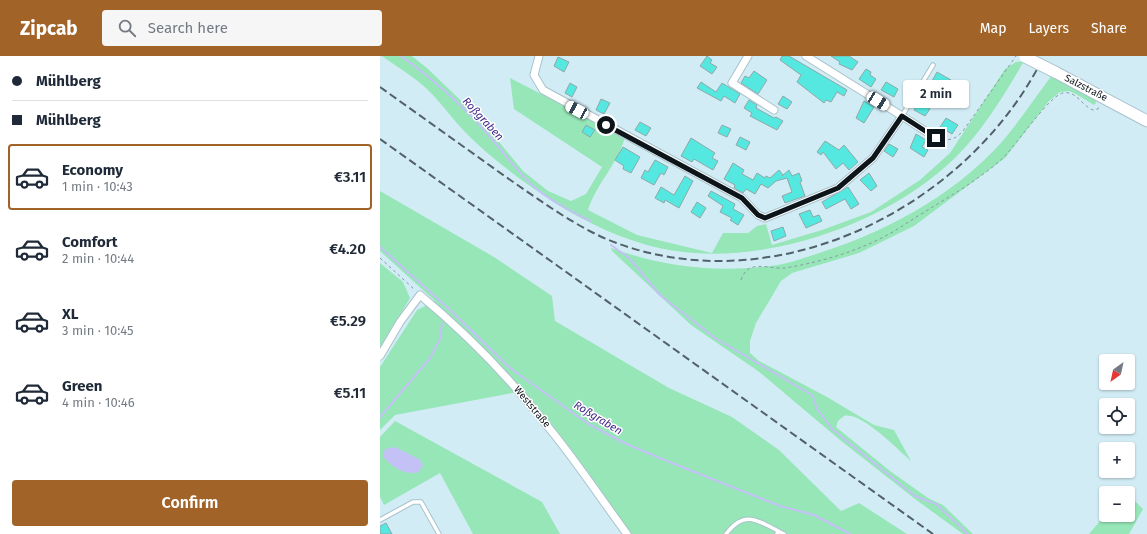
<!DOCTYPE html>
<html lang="en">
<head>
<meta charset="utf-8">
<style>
  :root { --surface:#fff; --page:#f6f6f7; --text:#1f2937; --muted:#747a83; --line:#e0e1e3; --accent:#a16328 }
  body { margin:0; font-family:"Fira Sans",sans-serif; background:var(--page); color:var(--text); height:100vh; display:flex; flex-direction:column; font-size:15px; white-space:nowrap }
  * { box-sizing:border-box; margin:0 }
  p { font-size:13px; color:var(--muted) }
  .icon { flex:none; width:22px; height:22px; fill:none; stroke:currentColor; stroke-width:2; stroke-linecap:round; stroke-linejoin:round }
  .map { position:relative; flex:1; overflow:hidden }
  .drawer { display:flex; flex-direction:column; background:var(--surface); width:380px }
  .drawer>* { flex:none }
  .top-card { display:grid; align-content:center; height:88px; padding:0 12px; background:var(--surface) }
  .needle { width:26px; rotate:213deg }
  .controls { position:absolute; left:719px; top:298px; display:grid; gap:8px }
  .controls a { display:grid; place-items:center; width:36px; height:36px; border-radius:4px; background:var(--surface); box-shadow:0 1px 3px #0004; font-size:20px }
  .end { position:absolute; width:18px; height:18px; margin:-9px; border:5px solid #0c1519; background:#fff; box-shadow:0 0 0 2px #fff }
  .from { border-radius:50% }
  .bubble { position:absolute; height:28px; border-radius:4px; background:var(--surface); box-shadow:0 1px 3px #0004; font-size:13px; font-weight:600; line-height:28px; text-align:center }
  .car { position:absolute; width:12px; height:24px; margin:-12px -6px; border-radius:5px; box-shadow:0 0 3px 1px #0007; background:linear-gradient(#fff 24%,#345 0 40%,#fff 0 76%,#345 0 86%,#fff 0) }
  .top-card b { display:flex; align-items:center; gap:14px; height:38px; font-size:15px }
  .top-card b+b { border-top:1px solid var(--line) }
  .top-card i { width:10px; height:10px; background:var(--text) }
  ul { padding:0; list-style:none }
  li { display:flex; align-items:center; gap:12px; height:66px; margin:0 8px 6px; padding:0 4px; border:2px solid transparent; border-radius:4px }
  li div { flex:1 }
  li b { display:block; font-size:15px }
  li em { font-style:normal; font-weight:600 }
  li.active { border-color:var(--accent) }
  li>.icon { width:36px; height:36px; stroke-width:1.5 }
  .button { display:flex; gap:8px; margin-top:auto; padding:8px 12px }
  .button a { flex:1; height:46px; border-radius:4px; background:var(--accent); color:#fff; font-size:16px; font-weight:600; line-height:46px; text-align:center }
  header { display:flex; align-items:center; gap:24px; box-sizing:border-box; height:56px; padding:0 20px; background:var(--accent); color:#fff }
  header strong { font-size:19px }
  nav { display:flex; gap:22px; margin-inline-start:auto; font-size:14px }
  .search { width:280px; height:36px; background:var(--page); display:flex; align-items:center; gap:10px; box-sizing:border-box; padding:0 14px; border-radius:4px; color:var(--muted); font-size:15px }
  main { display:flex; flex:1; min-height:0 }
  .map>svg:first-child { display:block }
  .green { fill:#96e6b8 }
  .water { fill:#c4c1f6 }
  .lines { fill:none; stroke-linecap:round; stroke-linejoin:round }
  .stream { stroke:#c4c1f6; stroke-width:2 }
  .building { fill:#54e8e1; stroke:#8ea9a7 }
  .lane-casing { stroke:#a9c2cc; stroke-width:5.5 }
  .street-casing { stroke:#a9c2cc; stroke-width:9 }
  .secondary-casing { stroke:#a9c2cc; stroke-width:13 }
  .path { stroke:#889ba3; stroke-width:1; stroke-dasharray:3 3; stroke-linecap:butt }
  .lane { stroke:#fff; stroke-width:3.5 }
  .street { stroke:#fff; stroke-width:7 }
  .secondary { stroke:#fff; stroke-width:11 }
  .rail { stroke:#526167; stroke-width:2; stroke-dasharray:8 4; stroke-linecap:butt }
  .secondary-bridge-casing { stroke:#a9c2cc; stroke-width:13; stroke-linecap:butt }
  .secondary-bridge { stroke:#fff; stroke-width:11 }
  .route { stroke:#0c1519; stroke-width:5 }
  .labels { text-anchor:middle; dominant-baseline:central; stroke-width:3; stroke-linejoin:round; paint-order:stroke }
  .street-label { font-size:10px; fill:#0c1519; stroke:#fff }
  .water-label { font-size:11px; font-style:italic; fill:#41288b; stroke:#fff }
</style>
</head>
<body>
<header>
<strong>Zipcab</strong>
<div class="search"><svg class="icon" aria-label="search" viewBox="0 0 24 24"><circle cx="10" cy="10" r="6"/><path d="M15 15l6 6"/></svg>Search here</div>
<nav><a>Map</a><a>Layers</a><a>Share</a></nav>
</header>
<main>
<section class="drawer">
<div class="top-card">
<b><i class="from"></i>Mühlberg</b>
<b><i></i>Mühlberg</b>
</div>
<ul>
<li class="active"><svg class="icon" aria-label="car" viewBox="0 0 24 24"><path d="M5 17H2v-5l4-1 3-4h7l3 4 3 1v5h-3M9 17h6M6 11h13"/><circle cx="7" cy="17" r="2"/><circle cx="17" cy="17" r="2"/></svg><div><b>Economy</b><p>1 min · 10:43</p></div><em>€3.11</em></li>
<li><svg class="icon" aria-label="car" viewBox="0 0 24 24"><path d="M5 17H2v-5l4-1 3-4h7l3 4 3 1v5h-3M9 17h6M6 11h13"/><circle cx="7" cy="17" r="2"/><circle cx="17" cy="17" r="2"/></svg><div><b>Comfort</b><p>2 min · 10:44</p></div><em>€4.20</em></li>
<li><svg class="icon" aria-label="car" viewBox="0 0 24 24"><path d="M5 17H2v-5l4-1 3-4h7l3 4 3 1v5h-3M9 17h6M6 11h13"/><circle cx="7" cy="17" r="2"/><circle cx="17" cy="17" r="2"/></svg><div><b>XL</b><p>3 min · 10:45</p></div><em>€5.29</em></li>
<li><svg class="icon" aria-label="car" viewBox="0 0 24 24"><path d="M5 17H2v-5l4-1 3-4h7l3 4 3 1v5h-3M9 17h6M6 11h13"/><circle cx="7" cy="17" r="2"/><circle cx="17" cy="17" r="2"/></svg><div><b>Green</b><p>4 min · 10:46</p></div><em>€5.11</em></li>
</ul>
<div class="button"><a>Confirm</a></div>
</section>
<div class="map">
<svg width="767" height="478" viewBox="0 0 767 478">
  <rect width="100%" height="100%" fill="#d2ecf6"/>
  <g class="green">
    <path d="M2,0h30l16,13 53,51 42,51 25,20 23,10 15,-7 16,-27 -88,-58 -4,-31 115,59c-7,27 -29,47 -37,73l49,25 75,18 11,-20h25l9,-7 9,-2 6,21 50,-15 49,-18 49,-32 30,-27 55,-84 11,-7 8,-1c-19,33 -40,68 -68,96 -70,69 -200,113 -297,91 -35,-8 -70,-24 -101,-43 -31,-20 -61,-42 -87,-67 -15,-14 -27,-32 -42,-47 -13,-13 -32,-24 -47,-35z"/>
    <path d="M672,19l43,24 1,4 -2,2 -20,-12 -5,-2 -9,1 -11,9 -44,57 -91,68 -55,27 -67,20 -11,8 -25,42 -6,18v12l9,8 68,36 47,28 20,5 17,31c-13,-11 -50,-50 -67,-45l-6,5 -2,6 54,44 38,27 15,7 30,29h-10l-48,-35 -75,-59 -82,-69 -67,-46 -79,-74 -1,-3c56,20 108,25 167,17 11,-2 22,-6 32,-9 70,-21 141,-58 191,-113 18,-21 34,-45 51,-68z"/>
    <polygon points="0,135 114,201 172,240 175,265 289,332 352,361 399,394 461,455 479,447 527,478 251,478 170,366 143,335 15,359 0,374 0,311 37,254 55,245 0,195"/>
    <polygon points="0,207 23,226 30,242 0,293"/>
    <polygon points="15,365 162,446 180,478 93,478 60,417 4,449 0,441 0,381"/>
    <polygon points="748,438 763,453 749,478 709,478 726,458 726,459 748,459"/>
  </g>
  <path class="water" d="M15,391l24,12 4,6 -4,7c-15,4 -26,-5 -36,-15l2,-8z"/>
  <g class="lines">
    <g class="stream">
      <path d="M21,0c33,24 64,51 90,82 15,17 29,38 47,52 15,12 34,22 52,31"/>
      <polyline points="231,189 249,202 280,239 335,282 432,339 437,353 452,373 535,440 556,448 588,478"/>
      <polyline points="0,191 70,254 130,312 207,367 242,386 282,403 400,450 434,459 470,478"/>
      <polyline points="0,361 50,302 60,283 62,267"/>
    </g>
  </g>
  <g class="building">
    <polygon points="327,0 332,4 330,7 337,11 332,18 320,10"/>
    <polygon points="402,0 409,0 467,34 464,40 457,36 451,46 446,44 444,47 417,26 421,19 400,4"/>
    <polygon points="451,0 469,0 478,6 472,14 459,8 460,6"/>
    <polygon points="178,1 189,6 184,16 174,10"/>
    <polygon points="486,13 491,16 490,19 496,23 491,31 479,23"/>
    <polygon points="374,15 387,24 378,38 361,27 365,20 369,22"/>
    <polygon points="557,16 571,24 566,32 552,25"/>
    <polygon points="321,26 336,36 342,27 360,38 355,47 344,40 341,45 317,32"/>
    <polygon points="506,26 518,33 514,41 501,34"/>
    <polygon points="190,27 197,31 192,41 185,37"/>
    <polygon points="403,40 412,46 407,53 398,48"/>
    <polygon points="221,43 230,47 224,58 216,54"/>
    <polygon points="369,44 377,49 376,52 394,62 396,61 403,65 397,74 370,60 372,57 364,52"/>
    <polygon points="484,45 494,51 484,67 476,62"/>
    <polygon points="539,46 550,53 545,60 534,54"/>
    <polygon points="566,62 578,69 572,78 560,71"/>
    <polygon points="260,66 271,72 266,80 255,74"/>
    <polygon points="206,69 215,74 210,81 202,76"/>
    <polygon points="342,69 351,73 347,81 338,77"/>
    <polygon points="536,78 546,84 542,91 548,94 544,101 530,92"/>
    <polygon points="360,81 370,86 366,94 356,89"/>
    <polygon points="311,82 335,97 332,102 338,105 333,114 314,103 312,106 301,100"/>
    <polygon points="445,85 459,94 464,89 478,106 469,114 463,107 456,113 443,96 441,99 437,96"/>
    <polygon points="509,88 518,93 513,101 504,95"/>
    <polygon points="243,91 260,101 251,117 243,113 244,110 235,104"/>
    <polygon points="275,104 288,111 284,119 281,117 274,129 261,122 265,114 268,116"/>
    <polygon points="353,107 364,114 362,118 373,124 377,117 385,122 386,120 390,122 399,114 403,119 402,120 409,114 412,120 419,117 422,125 420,126 425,140 405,147 402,140 412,136 407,122 396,125 388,132 381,128 375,138 366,133 363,137 354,132 355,129 344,123"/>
    <polygon points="489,117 497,130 491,135 480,124"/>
    <polygon points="305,120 313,125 299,152 285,144 284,147 275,142 281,131 294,139"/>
    <polygon points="468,131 479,148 471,153 465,143 446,153 442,146"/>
    <polygon points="331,135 355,148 353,153 364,159 358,169 350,164 352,162 340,156 343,150 328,140"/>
    <polygon points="317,146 326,152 320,162 311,156"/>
    <polygon points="430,154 433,161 439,159 442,165 426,172 419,158"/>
    <polygon points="403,171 406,180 394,185 391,175"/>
    <polygon points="6,467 12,478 0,478 0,470"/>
  </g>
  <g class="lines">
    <defs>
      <g id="lane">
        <polyline points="522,60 553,9"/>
        <polyline points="0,464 33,446 41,446 59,478"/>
        <path d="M346,478c18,-24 31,-14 52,-3"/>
        <polyline points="397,478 398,475 404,478"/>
      </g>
      <g id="street">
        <polyline points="159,0 154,19 163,34 362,142 378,159 385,162 458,132 493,102 522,60 426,0"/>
        <polyline points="368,0 352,27 394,54"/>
        <polyline points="522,60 556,82"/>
        <path d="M0,300l20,-34 20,-27c48,40 91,84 129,133 28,34 52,71 78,106"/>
      </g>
      <polyline id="secondary" points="675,16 767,65"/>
    </defs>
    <use href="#lane" class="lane-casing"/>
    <use href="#street" class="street-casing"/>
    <use href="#secondary" class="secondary-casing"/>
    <g class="path">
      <path d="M562,83c10,2 14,-1 21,-8l53,-75"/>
      <polyline points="0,202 35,234"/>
      <path d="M361,224c2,-5 4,-9 9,-12 10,-4 24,1 35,0 42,-7 84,-20 119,-43 33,-22 71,-41 100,-68 12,-12 46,-62 59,-64 13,-3 19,13 30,17l5,-1 1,-3"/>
    </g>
    <use href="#lane" class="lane"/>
    <use href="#street" class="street"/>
    <use href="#secondary" class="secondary"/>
    <g class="rail">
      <path d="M0,31c42,30 84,60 126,90 32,22 63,45 98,61 165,70 364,-28 440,-182"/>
      <polyline points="0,83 553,478"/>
    </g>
    <defs>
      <polyline id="secondary-bridge" points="645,1 675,16"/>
    </defs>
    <use href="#secondary-bridge" class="secondary-bridge-casing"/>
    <use href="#secondary-bridge" class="secondary-bridge"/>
  </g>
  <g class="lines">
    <polyline class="route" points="226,69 362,142 378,159 385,162 458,132 493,102 522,60 556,82"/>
  </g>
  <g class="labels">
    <g class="street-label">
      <text transform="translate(706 32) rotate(27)">Salzstraße</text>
      <text transform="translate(152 351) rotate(50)">Weststraße</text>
    </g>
    <g class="water-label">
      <text transform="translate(103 63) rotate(47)">Roßgraben</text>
      <text transform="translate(218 362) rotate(31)">Roßgraben</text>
    </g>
  </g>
</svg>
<div class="controls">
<a><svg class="needle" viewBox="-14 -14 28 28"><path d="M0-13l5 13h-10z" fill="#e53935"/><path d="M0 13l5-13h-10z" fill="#747a83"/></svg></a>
<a><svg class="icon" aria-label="locate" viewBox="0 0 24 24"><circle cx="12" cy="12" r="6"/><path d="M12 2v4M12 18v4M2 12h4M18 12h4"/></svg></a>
<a>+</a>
<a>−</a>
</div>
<i class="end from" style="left:226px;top:69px"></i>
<i class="end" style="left:556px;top:82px"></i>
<div class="bubble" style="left:523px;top:24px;width:66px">2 min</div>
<i class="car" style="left:498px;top:45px;rotate:122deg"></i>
<i class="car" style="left:197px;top:54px;rotate:298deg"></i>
</div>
</main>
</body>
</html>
